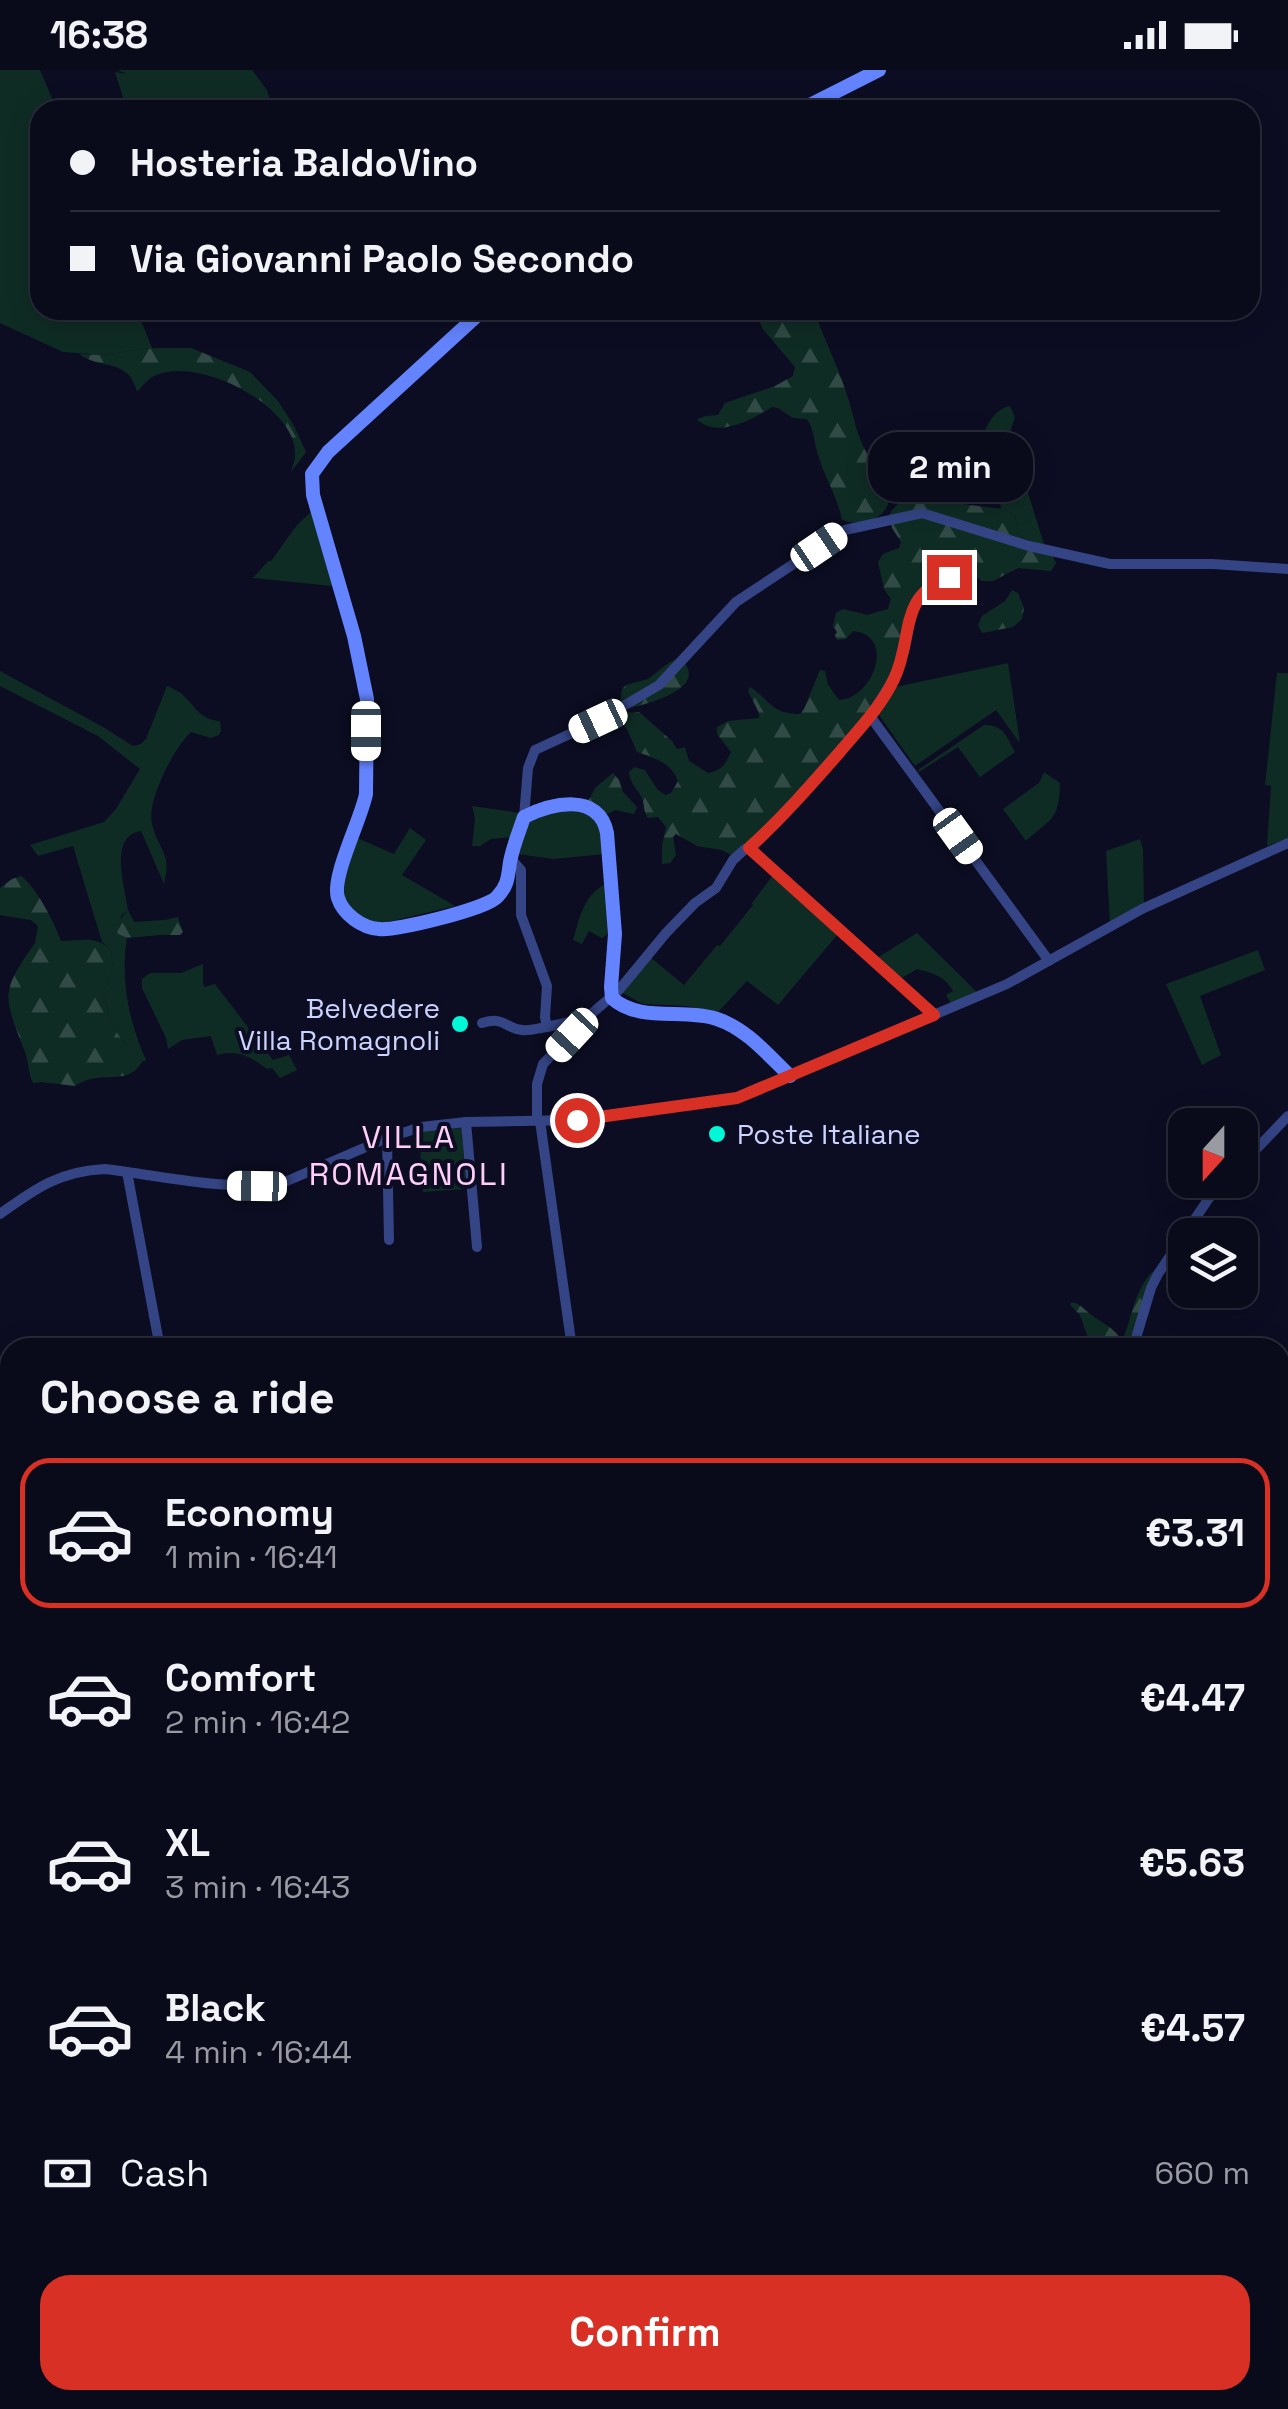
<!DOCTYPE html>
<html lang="en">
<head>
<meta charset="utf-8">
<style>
  :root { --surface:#090a1a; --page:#121323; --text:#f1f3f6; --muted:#999aa2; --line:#292b39; --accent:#d93025 }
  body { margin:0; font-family:"Space Grotesk",sans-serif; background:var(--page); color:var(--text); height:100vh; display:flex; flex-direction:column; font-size:38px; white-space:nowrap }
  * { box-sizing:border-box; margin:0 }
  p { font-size:32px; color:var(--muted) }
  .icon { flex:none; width:55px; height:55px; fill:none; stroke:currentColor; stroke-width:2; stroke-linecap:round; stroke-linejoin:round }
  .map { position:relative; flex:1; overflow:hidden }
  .details { position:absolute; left:0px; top:1268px; width:1290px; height:1072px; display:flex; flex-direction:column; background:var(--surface); border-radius:30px 30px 0 0; box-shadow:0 5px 25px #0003,0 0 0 2px var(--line) }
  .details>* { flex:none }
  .top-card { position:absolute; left:30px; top:30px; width:1230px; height:220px; border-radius:30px; box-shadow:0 5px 25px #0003,0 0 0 2px var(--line); display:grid; align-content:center; height:220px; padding:0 40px; background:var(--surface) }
  .needle { width:65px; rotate:201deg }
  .buttons { position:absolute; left:1168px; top:1038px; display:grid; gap:20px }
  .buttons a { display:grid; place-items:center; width:90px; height:90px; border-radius:20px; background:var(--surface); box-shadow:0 5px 25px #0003,0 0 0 2px var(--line); font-size:50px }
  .end { position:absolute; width:45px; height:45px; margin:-22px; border:12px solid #d93025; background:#fff; box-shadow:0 0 0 5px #fff }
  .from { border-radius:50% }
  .bubble { position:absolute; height:70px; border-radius:30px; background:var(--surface); box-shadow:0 5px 25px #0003,0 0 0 2px var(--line); font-size:32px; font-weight:700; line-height:70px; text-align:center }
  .car { position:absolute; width:30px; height:60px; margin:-30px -15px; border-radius:12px; box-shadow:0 0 8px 2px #0007; background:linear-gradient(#fff 24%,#345 0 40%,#fff 0 76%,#345 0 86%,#fff 0) }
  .top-card b { display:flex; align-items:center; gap:35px; height:95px; font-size:38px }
  .top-card b+b { border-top:2px solid var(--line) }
  .top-card i { width:25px; height:25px; background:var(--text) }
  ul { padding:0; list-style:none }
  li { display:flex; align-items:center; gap:30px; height:150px; margin:0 20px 15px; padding:0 20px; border:5px solid transparent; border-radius:30px }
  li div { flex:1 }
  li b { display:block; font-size:38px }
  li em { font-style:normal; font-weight:700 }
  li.on { border-color:var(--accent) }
  li>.icon { width:90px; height:90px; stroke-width:1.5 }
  h2 { padding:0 40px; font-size:45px; line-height:120px }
  .pay { display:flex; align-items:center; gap:25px; height:110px; padding:0 40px; font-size:38px }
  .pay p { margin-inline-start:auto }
  .button { display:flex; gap:20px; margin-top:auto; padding:20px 40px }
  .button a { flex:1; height:115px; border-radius:30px; background:var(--accent); color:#fff; font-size:40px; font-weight:700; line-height:115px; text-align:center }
  .status { display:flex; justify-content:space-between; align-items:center; height:70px; padding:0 50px; background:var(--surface); direction:ltr }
  .status svg { height:28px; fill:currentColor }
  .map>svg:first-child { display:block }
  .green { fill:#0f2c24 }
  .forest { fill:url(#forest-firs) }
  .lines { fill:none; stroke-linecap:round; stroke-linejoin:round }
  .street { stroke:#344484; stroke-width:10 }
  .secondary { stroke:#6484ff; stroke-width:14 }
  .route { stroke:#d93025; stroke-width:12 }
  .poi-dot { fill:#00f8d7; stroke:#0c0d22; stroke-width:4 }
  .labels { text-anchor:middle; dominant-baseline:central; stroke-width:8; stroke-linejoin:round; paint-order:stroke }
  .poi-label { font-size:28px; fill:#cdd3ff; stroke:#0c0d22; text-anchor:end }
  .quarter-label { font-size:32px; letter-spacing:2.5px; fill:#ffcff9; stroke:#0c0d22 }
</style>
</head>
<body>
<div class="status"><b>16:38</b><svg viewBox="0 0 49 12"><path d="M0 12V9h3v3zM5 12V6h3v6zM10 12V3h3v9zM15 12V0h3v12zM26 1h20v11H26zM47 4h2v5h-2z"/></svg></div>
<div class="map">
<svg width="1288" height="2339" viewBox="0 0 1288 2339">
  <defs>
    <pattern id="forest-firs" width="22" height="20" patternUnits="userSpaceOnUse" patternTransform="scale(2.5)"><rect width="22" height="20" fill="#0f2c24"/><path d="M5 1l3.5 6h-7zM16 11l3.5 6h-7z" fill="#314a45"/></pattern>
  </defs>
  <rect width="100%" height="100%" fill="#0c0d22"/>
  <g class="green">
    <polygon points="0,0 40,0 57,40 40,40 40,240 137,240 152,278 103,285 63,282 0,253"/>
    <polygon points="117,0 252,0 267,20 273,40 127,40 115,2 127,4"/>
    <path d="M1010,336l5,11 -6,19 1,15 14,29 19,61 4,8 -28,-13 -4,-20 -14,-7 -5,-36 -8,-23 -12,-4c11,-15 13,-35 34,-40z"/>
    <polygon points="313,440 332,516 253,508 268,491 271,491 297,455"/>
    <polygon points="1008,593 1020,673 996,640 915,696 876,641 891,618"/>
    <path d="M0,601l103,56 30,19 8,-2 5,-5 21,-53c5,2 13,6 16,9 13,12 17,25 37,26l1,10 -2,4 -8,3 -20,-6c-17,16 -45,69 -39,92 7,28 20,28 12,60l-23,-53c-33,4 -16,58 -13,79l-7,6 -3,18 9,4c-7,42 2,84 19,122l-4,2 -8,-13 -10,-6 -12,-18 -4,-12 -5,-21 10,-24 -2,-18 -9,-8 -29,-96 -35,10 -8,-11 74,-23 12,-13 24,-40 -42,-33 -98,-50z"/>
    <polygon points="1277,603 1288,603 1288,768 1267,776 1271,716 1265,715"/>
    <path d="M984,655c19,-1 23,12 31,27l-35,25 -22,-30 -39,25 -1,-2z"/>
    <path d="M1044,702l16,11c-1,38 -8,34 -34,58l-23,-32 36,-26z"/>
    <polygon points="472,736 520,743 512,767 491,769 480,776 472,776 475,748"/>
    <polygon points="572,740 588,742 598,749 605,784 553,789 517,784 526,753 549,743"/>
    <polygon points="410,758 426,770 402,805 455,836 375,855 361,850 342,826 346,795 357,768 394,784"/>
    <polygon points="1140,769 1143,780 1144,836 1110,854 1106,781"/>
    <polygon points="773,805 838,864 778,935 747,911 718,942 687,936 643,934 621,922 650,887 684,915 717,875 720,876 753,835 752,833"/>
    <path d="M608,813l3,49 -9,6 -13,-7 -7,13 -9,-4c7,-23 11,-47 35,-57z"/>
    <path d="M917,863l61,60 -27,11 -5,-9 7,-4c-8,-15 -21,-18 -36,-22l-17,10 -23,-21z"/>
    <polygon points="1258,880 1265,900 1200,926 1221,985 1202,995 1166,914"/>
    <path d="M203,894v20l2,3 10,-3 58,76 16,-5 8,15 -17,8 -8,-10 -5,1c-15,-12 -30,-20 -50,-14l-6,-19 -29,4 -14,9 -2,-11 -24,-50v-9l8,-6h31z"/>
    <polygon points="462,1058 466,1119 423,1122 419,1061"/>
  </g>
  <g class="forest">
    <path d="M756,240h58c9,27 22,52 31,79 7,19 10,41 19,59 7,15 29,37 24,56 -6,18 -32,22 -46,16 -4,-22 -16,-40 -23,-62 -5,-13 -4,-27 -12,-39l-14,-1 -15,-10 -6,-1c-20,13 -56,32 -75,12l9,-3 12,-1 7,-12 50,-17 18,-10 2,-9 -33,-39z"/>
    <path d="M152,278h39l59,24 28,29 16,25 12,26 -15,20c1,-5 4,-10 4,-15 5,-50 -98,-103 -141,-81 -6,3 -12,10 -17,16 -7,-34 -37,-22 -58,-38l24,1z"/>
    <path d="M920,424l33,9 50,6 12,7 4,20 32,17 5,10 -5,8 -33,-3 -25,13h-11l-24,-16h-16l-12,9 -12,22 -29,95 -86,99 -68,67 -13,-7 -25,-4 -21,-12 -3,3 3,18 -6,8 -8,1v-19l4,-18 -8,-10 -10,1c-5,-7 -3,-12 -6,-20 -5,-10 -12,-14 -13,-26l5,-5 11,3 12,19 8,6 6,-2 7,-12c-7,-19 -24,-23 -41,-29l-10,-23 -8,-10 4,-6 16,-1 33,29 5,8 8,-2 4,14 19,12c14,-3 17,-8 23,-21l-14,-18v-7l11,-6 31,-3v-5l-11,-22 2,-4c21,13 20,27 50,27l4,-5 16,-39 5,1 3,14 11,15c34,-1 58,-65 14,-69l-7,8 -9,1 -2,-5 2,-3 -4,-6 3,-13 7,-4 24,6 21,-6 3,-10 -7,-10 -6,-27 5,-8 16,-6 2,-6 -9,-14 -3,-13c8,-13 16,-17 31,-21z"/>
    <polygon points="1012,520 1018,523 1024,538 1022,549 1013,557 982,563 978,555 982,546 1005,531"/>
    <path d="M680,588c33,30 -35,47 -55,51l-5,-5 2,-15 4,-4 22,-6 22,-17z"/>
    <polygon points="613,703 619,710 623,722 637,737 634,744 615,740 606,745 588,731 596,717"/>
    <path d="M21,806c16,12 33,46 40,65 20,0 34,-6 50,9l2,18 -10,24 5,21 4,12 12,18 10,6 8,13c-15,26 -41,6 -67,24l-34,-4 -8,1c-5,-10 -4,-21 -8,-31 -22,-57 -25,-59 10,-109l3,-17 -7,-6 -31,-5v-27l12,-9z"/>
    <polygon points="128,840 134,852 165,850 178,847 183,862 180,865 159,865 127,868 118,864 115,856"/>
    <path d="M1152,1202l3,1 -23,74h-35l-9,-9 -8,-23 -10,-10 2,-3c11,3 13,9 22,15 12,8 21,12 28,24 11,-25 11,-48 30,-69z"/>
    <polygon points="1288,2011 1288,2339 1232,2339 1240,2330 1280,2330 1280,2016"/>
    <polygon points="1026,2330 1131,2330 1150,2339 1023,2339"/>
  </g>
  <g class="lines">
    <g class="street">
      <path d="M949,507c-49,18 -34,46 -48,84 -7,20 -19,36 -31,55l179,245"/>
      <polyline points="524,747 528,698 535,680 598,651 659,615 736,532 845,460 922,443 1029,476 1110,494 1213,494 1288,499"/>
      <polyline points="749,778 777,752 870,646"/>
      <polyline points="511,789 521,800 521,845 547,916 545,947 547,957 587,948"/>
      <path d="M482,953c23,-7 22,5 40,7 8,1 17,-2 25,-3"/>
      <polyline points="537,1051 537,1014 543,994 590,945 619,920 666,863 695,833 716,818 733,790 745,779 749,778 934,945"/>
      <polyline points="540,1051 572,1278"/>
      <polyline points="466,1052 477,1177"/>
      <polyline points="387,1068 389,1170"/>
      <polyline points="1240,1096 1288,1046"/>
      <polyline points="127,1102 160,1278"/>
      <path d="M0,1144c36,-26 60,-43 105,-45 60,7 123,24 182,12l100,-43 34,-11 45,-5 111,-2 160,-22 270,-114 135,-75 146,-66"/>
      <polyline points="1133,1278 1151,1218 1158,1204 1209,1128 1226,1110"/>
      <polyline points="1280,1970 1288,1963"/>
      <polyline points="1280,2041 1288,2039"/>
      <polyline points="1280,2067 1288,2060"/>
      <polyline points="606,2330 609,2339"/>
      <polyline points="95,2339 110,2330"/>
    </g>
    <g class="secondary">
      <polyline points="800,40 879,0"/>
      <path d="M483,240l-155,142 -16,22 1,21 41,141 13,63 -1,95c-5,26 -35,83 -28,104 5,16 24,30 41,31 17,2 107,-20 118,-32 11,-11 11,-21 13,-35 3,-16 9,-30 14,-45 28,-14 75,-25 83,16l8,101 -4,53 1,11c27,25 72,10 105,21 30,10 51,36 73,57"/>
      <polyline points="0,1518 10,1525"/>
      <polyline points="0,1612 10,1610"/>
      <polyline points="1146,2330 1166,2339"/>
    </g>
  </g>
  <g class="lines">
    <path class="route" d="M577,1050l160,-22 197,-83 -185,-167c32,-29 61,-62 90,-95 19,-23 42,-46 55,-74 20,-41 3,-82 55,-102"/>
  </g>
  <g class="poi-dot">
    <circle cx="460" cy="954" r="10"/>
    <circle cx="717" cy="1064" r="10"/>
  </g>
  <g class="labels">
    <g class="poi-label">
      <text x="440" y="938">Belvedere<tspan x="440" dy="32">Villa Romagnoli</tspan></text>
      <text x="737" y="1064" text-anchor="start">Poste Italiane</text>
    </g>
    <g class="quarter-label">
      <text x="409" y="1067">VILLA<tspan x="409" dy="37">ROMAGNOLI</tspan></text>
    </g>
  </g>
</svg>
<div class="buttons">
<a><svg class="needle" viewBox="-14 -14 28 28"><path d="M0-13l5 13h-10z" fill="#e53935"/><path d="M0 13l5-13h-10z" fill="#999aa2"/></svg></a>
<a><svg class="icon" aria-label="layers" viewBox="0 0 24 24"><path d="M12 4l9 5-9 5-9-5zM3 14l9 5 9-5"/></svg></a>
</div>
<i class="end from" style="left:577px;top:1050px"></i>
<i class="end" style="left:949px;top:507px"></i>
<div class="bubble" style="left:868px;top:362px;width:165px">2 min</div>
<i class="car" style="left:819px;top:477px;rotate:56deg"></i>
<i class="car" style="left:598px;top:651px;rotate:245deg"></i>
<i class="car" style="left:366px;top:661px;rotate:180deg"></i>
<i class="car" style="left:958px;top:766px;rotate:144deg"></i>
<i class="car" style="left:572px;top:965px;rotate:223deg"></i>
<i class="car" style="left:257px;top:1116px;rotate:271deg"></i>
<div class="top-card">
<b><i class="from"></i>Hosteria BaldoVino</b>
<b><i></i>Via Giovanni Paolo Secondo</b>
</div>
<section class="details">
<h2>Choose a ride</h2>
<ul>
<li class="on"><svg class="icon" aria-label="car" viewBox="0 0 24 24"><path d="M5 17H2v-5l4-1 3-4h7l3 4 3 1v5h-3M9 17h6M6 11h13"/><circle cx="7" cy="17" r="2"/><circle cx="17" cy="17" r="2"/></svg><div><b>Economy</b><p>1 min · 16:41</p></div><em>€3.31</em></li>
<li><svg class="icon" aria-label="car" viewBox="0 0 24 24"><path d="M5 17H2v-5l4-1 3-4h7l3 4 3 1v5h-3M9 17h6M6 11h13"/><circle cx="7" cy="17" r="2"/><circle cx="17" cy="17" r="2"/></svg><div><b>Comfort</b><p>2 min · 16:42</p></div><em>€4.47</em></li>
<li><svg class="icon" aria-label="car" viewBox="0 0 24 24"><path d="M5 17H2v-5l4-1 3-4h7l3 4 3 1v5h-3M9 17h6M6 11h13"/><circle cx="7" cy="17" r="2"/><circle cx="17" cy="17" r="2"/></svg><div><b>XL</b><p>3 min · 16:43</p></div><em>€5.63</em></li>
<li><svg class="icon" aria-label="car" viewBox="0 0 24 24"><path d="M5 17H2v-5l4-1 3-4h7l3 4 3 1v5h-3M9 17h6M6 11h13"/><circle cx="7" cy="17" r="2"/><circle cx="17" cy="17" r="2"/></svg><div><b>Black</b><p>4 min · 16:44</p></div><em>€4.57</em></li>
</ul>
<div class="pay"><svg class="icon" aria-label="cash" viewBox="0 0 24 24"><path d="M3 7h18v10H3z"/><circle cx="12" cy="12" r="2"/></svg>Cash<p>660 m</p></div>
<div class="button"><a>Confirm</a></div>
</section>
</div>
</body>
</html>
